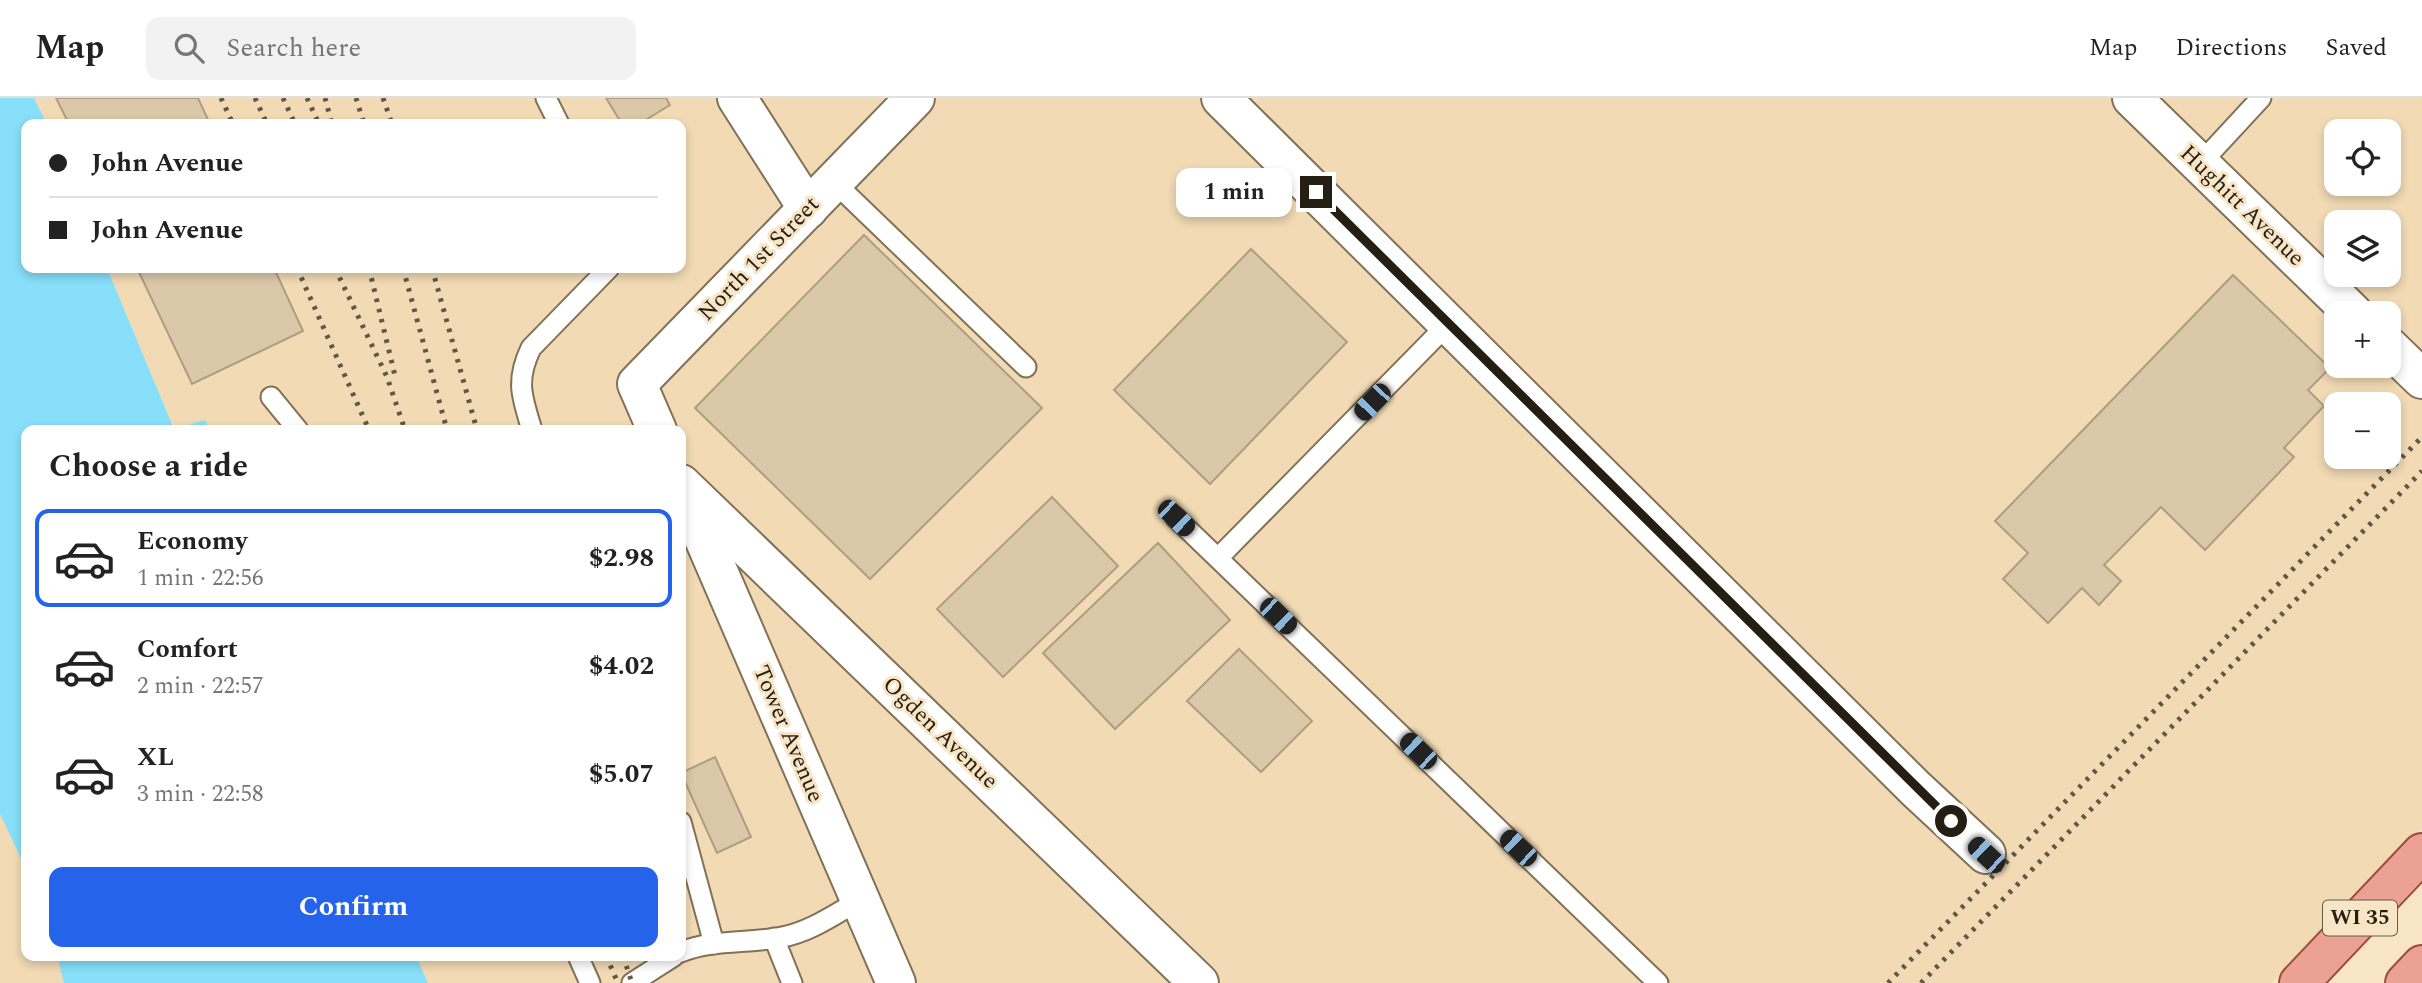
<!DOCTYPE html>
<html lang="en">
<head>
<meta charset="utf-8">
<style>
  :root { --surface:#fff; --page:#f2f2f2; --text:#222; --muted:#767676; --line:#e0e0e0; --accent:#2563eb }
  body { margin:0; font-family:Spectral,serif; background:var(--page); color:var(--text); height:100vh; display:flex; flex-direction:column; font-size:26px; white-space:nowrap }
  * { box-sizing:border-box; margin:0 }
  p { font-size:23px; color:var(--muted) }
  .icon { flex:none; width:38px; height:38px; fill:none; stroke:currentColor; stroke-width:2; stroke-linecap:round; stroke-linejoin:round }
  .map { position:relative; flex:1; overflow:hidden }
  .side { position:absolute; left:21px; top:327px; width:665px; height:536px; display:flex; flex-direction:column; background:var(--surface); border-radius:14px; box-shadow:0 4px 10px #0003 }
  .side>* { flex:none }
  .top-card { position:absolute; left:21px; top:21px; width:665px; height:154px; border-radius:14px; box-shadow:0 4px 10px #0003; display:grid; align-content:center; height:154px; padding:0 28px; background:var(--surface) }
  .buttons { position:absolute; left:2324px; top:21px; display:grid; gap:14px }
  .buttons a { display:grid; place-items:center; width:77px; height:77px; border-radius:14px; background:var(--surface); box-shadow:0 4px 10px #0003; font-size:35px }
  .end { position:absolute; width:32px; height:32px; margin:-16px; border:9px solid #251e13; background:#fff; box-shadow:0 0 0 4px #fff }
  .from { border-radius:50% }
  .bubble { position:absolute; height:49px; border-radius:14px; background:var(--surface); box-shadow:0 4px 10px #0003; font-size:23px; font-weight:700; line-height:49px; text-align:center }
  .car { position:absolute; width:21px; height:42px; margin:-21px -10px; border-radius:9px; box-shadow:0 0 5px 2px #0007; background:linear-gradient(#222 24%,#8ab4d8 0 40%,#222 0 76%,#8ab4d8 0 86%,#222 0) }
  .top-card b { display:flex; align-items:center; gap:24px; height:66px; font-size:26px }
  .top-card b+b { border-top:2px solid var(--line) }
  .top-card i { width:18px; height:18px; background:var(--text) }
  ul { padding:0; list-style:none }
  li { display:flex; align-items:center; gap:21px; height:98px; margin:0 14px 10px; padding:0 14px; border:4px solid transparent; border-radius:14px }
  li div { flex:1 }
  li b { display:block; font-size:26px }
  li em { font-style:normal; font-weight:700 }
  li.active { border-color:var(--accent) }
  li>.icon { width:63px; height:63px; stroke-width:1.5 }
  h2 { padding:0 28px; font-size:32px; line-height:84px }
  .cta { display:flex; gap:14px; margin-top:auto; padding:14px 28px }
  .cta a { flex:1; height:80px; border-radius:14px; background:var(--accent); color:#fff; font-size:28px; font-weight:700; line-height:80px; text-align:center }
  header { display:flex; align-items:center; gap:42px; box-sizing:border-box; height:98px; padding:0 35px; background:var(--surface); border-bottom:2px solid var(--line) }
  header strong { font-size:33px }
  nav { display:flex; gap:38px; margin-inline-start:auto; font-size:24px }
  .search { width:490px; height:63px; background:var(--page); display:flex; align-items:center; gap:18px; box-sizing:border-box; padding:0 24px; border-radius:14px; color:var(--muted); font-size:26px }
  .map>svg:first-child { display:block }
  .built { fill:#f1dab4; fill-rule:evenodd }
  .water { fill:#88dff9 }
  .building { fill:#dac8a9; stroke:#af9d80; stroke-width:2 }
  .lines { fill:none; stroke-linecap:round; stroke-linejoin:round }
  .service-casing { stroke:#827155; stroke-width:23 }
  .minor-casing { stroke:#827155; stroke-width:42 }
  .primary-casing { stroke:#9d4c39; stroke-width:42 }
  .service { stroke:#fff; stroke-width:19 }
  .minor { stroke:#fff; stroke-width:38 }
  .primary { stroke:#eba294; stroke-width:38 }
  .rail { stroke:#615746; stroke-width:5; stroke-dasharray:3.5 7; stroke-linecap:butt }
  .route { stroke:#251e13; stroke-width:9 }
  .labels { text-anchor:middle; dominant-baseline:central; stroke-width:6; stroke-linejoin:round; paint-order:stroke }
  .shield { fill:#f8e5c5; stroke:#645a48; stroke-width:2 }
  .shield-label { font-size:21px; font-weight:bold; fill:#251e13 }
  .street-label { font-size:23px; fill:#251e13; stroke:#f8e5c5 }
</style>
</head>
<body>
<header>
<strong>Map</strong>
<div class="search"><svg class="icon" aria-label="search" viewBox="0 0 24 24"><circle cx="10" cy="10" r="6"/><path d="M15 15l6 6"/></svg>Search here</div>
<nav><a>Map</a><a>Directions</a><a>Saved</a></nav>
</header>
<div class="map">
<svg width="2422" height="885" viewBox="0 0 2422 885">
  <rect width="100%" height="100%" fill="#f8e5c5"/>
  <g class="built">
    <path d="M34,0h2388v731l-151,154h-1843l-12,-27h265v-526h-471l-5,-10 -30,10 -68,-162h574v-144h-634zM2336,33h53v53h-53zM2336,124h53v53h-53zM2336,215h53v53h-53zM2336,306h53v53h-53z"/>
    <polygon points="0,716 26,771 26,858 57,858 64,885 0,885"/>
  </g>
  <g class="water">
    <polygon points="0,0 34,0 47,26 26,26 26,170 107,170 174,331 205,322 210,332 26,332 26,771 0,716"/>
    <polygon points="57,858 416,858 428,885 64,885"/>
  </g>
  <g class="building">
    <polygon points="56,0 198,0 210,26 69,26"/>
    <polygon points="606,0 666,0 670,7 639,26 622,26"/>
    <polygon points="864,137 1042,310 870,481 695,310"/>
    <polygon points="1251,151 1347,244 1210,386 1114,292"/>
    <polygon points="137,170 274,170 303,233 192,286"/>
    <polygon points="2233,177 2330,270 2308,292 2324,308 2284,350 2294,359 2205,452 2161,409 2104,467 2121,483 2099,507 2082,490 2048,525 2003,481 2028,455 1995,423"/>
    <polygon points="1052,399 1118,468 1003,579 937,511"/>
    <polygon points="1158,445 1230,522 1115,631 1043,555"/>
    <polygon points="1239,551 1312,623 1261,674 1187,603"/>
    <polygon points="715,659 751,739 717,755 681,675"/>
  </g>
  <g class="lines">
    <defs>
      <g id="service">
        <polyline points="546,0 559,26"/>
        <polyline points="2199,67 2261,0"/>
        <polyline points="834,84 1026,269"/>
        <polyline points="271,299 298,332"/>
        <path d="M532,332c-10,-33 -17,-49 -1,-82l78,-80"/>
        <polyline points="1176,420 1658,885"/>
        <polyline points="1218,460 1448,226"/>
        <polyline points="681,724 714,846"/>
        <polyline points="774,840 792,885"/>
        <path d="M681,854c31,-13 68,-8 101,-15 28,-5 53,-23 78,-37"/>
        <polyline points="578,858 590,885"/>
        <polyline points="632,885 674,858"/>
      </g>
      <g id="minor">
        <polyline points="737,0 808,111"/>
        <polyline points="1221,0 1916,691 1986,756"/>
        <polyline points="2132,0 2353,215"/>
        <polyline points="2389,249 2422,281"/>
        <polyline points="657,332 637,286 915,0"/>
        <polyline points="681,386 1199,885"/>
        <polyline points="686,399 896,885"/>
      </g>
      <g id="primary">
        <polyline points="2299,885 2422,755"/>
        <polyline points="2405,885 2422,867"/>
      </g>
    </defs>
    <use href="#service" class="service-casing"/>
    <use href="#minor" class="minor-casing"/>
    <use href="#primary" class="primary-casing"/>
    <use href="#service" class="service"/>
    <use href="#minor" class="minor"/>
    <use href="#primary" class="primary"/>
    <g class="rail">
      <polyline points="221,0 233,26"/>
      <polyline points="255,0 267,26"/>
      <polyline points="283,0 295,26"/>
      <polyline points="307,0 319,26"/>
      <polyline points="325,0 332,26"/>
      <polyline points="356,0 364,26"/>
      <polyline points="383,0 392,26"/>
      <polyline points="297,170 369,332"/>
      <polyline points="335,170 387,279 405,332"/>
      <polyline points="369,170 396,282"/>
      <polyline points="403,170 447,332"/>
      <polyline points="432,170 477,332"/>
      <polyline points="606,858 618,885"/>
      <polyline points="623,858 632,885"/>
      <polyline points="1888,885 2422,339"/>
      <polyline points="1921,885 2422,373"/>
    </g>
  </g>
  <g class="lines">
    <polyline class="route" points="1316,94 1951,723"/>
  </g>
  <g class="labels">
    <rect class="shield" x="2323" y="802.5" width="74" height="35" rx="5"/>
    <g class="shield-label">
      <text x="2360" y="820">WI 35</text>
    </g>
    <g class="street-label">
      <text transform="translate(2242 108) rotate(44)">Hughitt Avenue</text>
      <text transform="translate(759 161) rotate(-46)">North 1st Street</text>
      <text transform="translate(940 635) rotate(44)">Ogden Avenue</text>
      <text transform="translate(788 636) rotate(67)">Tower Avenue</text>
    </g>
  </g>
</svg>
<div class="buttons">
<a><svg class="icon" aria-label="locate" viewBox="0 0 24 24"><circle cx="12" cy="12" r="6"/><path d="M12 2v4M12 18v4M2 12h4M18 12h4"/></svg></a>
<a><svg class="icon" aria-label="layers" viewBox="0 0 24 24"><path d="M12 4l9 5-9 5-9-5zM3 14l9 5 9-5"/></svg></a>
<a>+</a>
<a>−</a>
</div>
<i class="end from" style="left:1951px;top:723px"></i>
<i class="end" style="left:1316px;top:94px"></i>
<div class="bubble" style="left:1176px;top:70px;width:116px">1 min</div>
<i class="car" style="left:1372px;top:304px;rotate:224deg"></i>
<i class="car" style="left:1176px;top:420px;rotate:134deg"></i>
<i class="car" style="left:1278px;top:518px;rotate:134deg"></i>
<i class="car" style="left:1418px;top:653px;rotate:314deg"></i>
<i class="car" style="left:1518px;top:750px;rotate:314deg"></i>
<i class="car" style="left:1986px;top:757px;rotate:313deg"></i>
<div class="top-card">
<b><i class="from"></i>John Avenue</b>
<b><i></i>John Avenue</b>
</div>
<section class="side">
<h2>Choose a ride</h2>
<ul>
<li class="active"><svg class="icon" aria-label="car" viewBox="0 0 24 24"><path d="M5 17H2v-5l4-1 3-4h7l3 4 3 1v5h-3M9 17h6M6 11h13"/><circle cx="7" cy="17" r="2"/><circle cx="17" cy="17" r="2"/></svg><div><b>Economy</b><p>1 min · 22:56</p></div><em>$2.98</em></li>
<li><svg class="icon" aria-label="car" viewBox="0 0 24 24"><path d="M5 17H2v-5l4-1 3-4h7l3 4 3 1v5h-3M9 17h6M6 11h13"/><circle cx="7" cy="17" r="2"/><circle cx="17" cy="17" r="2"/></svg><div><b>Comfort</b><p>2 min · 22:57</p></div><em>$4.02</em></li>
<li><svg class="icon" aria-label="car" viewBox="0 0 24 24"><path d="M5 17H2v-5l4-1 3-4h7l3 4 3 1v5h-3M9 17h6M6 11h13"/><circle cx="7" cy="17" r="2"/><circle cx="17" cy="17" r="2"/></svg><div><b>XL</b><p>3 min · 22:58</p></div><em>$5.07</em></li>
</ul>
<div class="cta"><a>Confirm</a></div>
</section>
</div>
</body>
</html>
